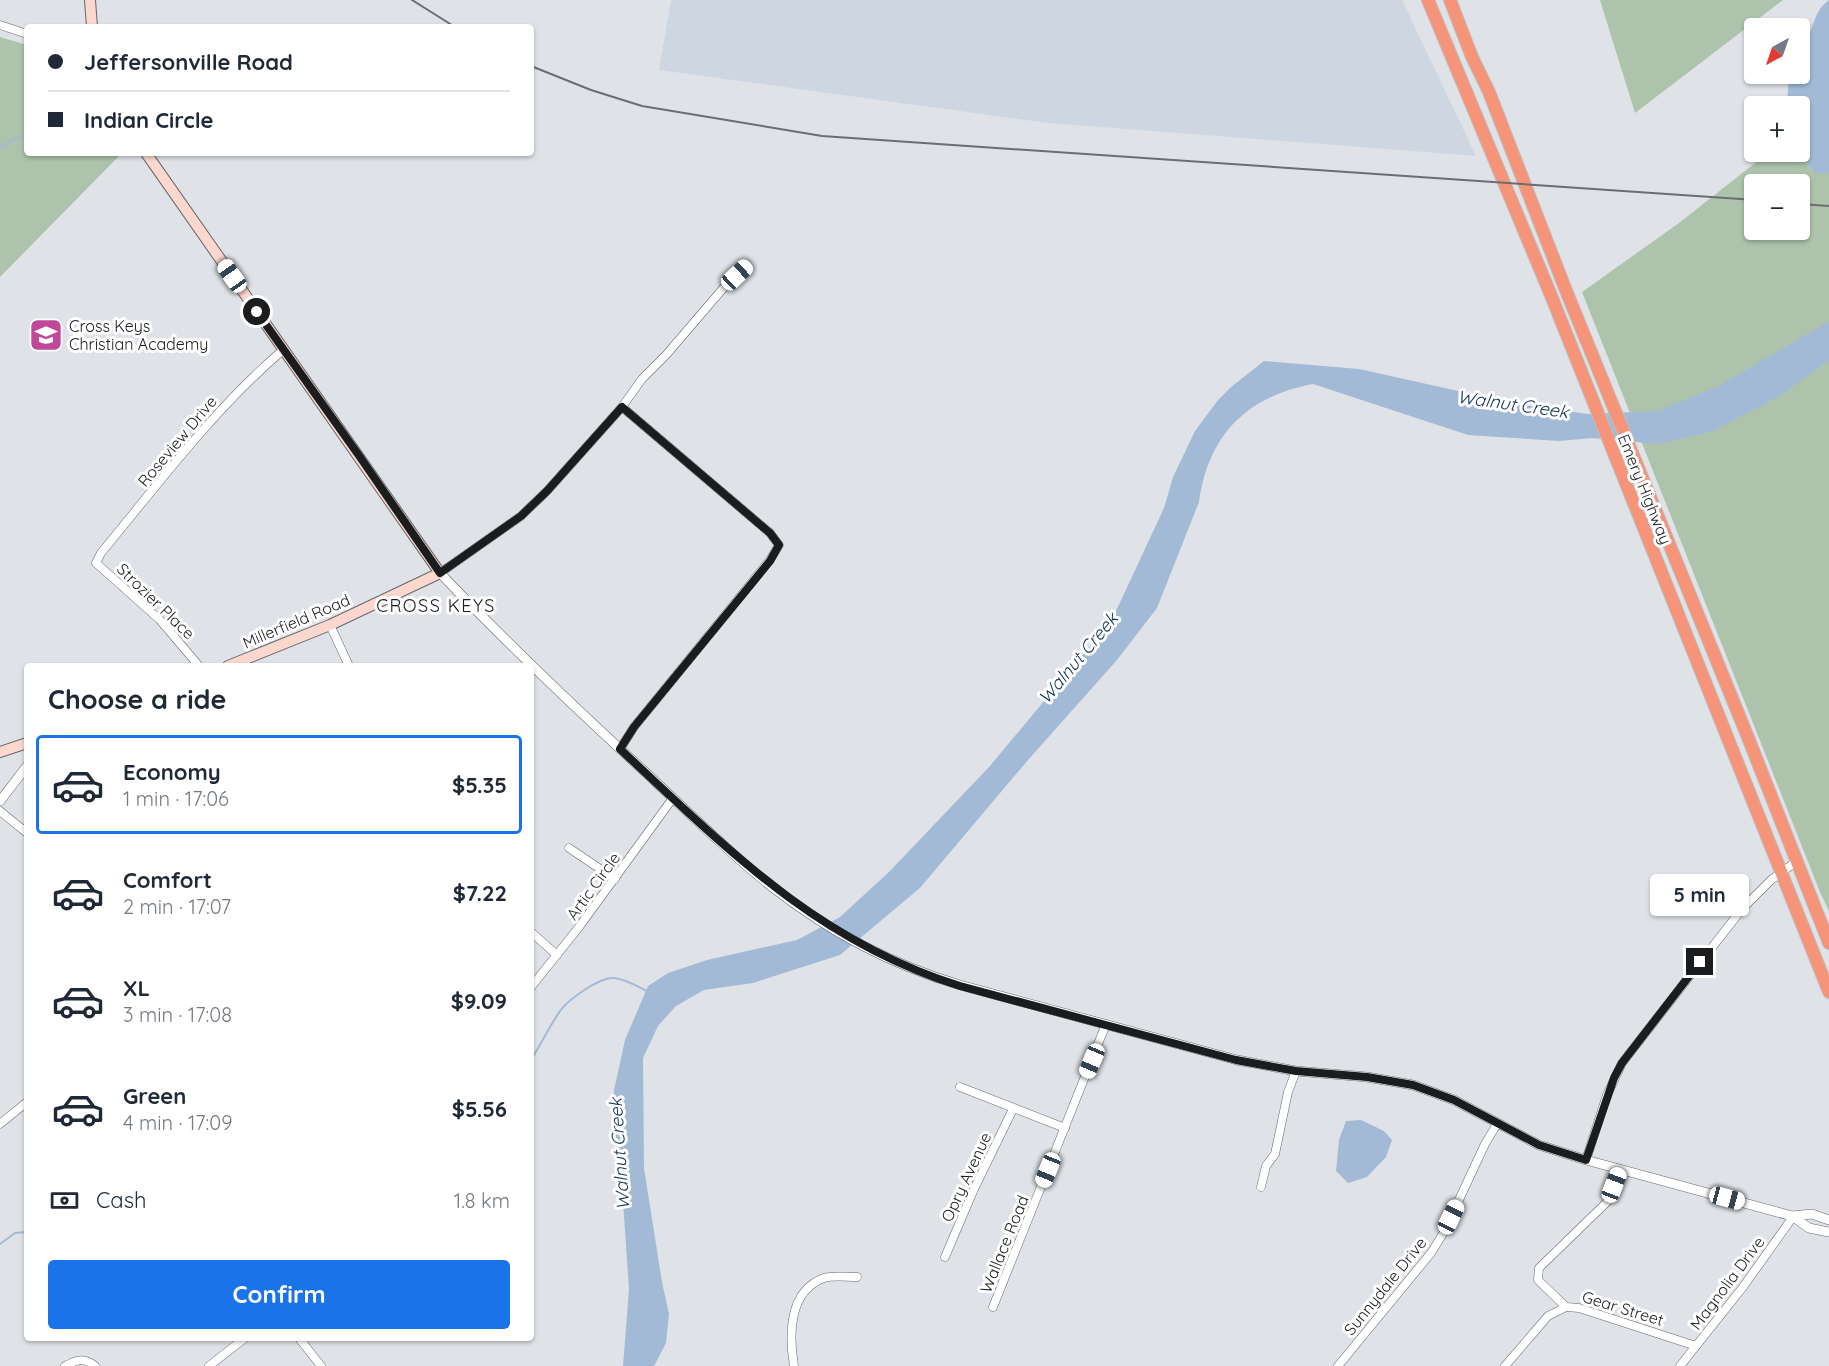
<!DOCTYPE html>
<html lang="en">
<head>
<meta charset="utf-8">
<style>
  :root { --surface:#fff; --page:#f2f2f3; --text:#1f2937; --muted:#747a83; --line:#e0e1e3; --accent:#1a73e8 }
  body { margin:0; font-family:Quicksand,sans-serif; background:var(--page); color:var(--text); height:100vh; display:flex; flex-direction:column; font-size:22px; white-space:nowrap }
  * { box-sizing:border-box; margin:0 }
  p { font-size:20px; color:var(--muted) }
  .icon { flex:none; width:33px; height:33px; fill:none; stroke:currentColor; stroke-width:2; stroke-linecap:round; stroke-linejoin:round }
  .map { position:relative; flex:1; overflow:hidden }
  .drawer { position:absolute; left:24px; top:663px; width:510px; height:678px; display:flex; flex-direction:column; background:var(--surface); border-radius:6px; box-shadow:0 2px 4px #0004 }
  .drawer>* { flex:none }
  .top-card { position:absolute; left:24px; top:24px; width:510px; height:132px; border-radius:6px; box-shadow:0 2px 4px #0004; display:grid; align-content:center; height:132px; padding:0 24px; background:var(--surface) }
  .needle { width:39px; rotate:220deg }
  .tools { position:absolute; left:1744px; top:18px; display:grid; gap:12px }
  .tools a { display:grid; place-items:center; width:66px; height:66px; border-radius:6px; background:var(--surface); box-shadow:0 2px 4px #0004; font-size:30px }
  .end { position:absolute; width:27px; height:27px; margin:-14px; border:8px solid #1b1c1e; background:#fff; box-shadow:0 0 0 3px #fff }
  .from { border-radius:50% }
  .bubble { position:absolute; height:42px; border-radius:6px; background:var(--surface); box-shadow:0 2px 4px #0004; font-size:20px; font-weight:800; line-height:42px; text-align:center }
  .car { position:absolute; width:18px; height:36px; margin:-18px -9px; border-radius:8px; box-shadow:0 0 4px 2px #0007; background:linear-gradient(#fff 24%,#345 0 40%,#fff 0 76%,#345 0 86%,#fff 0) }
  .top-card b { display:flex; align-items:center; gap:21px; height:57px; font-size:22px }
  .top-card b+b { border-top:2px solid var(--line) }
  .top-card i { width:15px; height:15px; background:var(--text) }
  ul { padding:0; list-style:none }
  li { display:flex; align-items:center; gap:18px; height:99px; margin:0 12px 9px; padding:0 12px; border:3px solid transparent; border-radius:6px }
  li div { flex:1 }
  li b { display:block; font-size:22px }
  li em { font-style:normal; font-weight:800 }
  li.selected { border-color:var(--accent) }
  li>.icon { width:54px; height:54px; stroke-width:1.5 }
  h2 { padding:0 24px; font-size:27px; line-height:72px }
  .pay { display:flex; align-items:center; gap:15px; height:66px; padding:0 24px; font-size:22px }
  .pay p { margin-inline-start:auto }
  .primary-button { display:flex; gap:12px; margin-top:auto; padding:12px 24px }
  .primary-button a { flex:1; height:69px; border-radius:6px; background:var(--accent); color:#fff; font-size:24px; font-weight:800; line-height:69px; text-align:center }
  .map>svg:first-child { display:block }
  .built { fill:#ced7e1 }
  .green { fill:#aec3ab; fill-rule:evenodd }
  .water { fill:#a3bad6 }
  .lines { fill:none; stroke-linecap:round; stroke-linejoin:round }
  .stream { stroke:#a3bad6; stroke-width:2 }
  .minor-casing { stroke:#65686c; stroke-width:9 }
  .tertiary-casing { stroke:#65686c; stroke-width:10 }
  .secondary-casing { stroke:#65686c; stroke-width:12 }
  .trunk-casing { stroke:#bfbfc0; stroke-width:14 }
  .minor { stroke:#fff; stroke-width:8 }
  .tertiary { stroke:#fff; stroke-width:9 }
  .secondary { stroke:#fcd7cd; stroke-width:10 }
  .trunk { stroke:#f6947a; stroke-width:12 }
  .rail { stroke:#6b6d70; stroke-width:2 }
  .route { stroke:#1b1c1e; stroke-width:8 }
  .labels { text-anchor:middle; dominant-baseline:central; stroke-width:6; stroke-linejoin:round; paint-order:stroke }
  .poi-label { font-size:16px; fill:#1b1c1e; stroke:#fff; text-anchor:start }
  .street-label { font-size:16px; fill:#1b1c1e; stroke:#fff }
  .water-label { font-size:18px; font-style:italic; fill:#103257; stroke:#fff }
  .neighbourhood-label { font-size:18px; letter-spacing:1.5px; fill:#1b1c1e; stroke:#fff }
</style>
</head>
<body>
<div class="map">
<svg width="1829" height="1366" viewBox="0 0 1829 1366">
  <rect width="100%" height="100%" fill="#dfe3e7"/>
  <polygon class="built" points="671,0 1402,0 1476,156 1048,123 659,70"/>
  <g class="green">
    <polygon points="1600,0 1783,0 1635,113"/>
    <polygon points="0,37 27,45 27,153 119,153 120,155 0,277"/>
    <path d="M1769,152h30l15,21h15v738l-9,-19 -238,-600 97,-69zM1755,184h45v46h-45z"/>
  </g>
  <g class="water">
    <path d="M1829,0v173h-15l-15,-21 1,-46h-13l2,-32h11v-24c14,-14 11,-38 29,-50z"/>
    <path d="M1829,321v39l-49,36 -70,36 -53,12 -64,-6 -34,3 -91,-6 -155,-51c-66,12 -105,51 -114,118l-42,106 -40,52 -89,100 -108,128 -80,67 -87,28 -49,7 -28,16 -18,20 -15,32 1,110 18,114 7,32 -3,29 -12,23h-31l6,-77 -8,-116 -6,-32 -2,-32 1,-19 11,-50 23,-54 20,-13 39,-13 90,-20 43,-23 50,-46 99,-104 106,-127 21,-29 48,-103 9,-31 22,-46 23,-31 13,-13 33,-26 95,8 158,35 71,10 70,-3 61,-25z"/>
    <polygon points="1361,1120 1384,1131 1392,1140 1386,1157 1367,1177 1348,1183 1336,1171 1339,1140 1346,1121"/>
  </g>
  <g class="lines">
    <g class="stream">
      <polyline points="0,147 27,133"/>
      <path d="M531,1060c10,-16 18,-33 29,-49 8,-11 39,-34 54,-33 12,1 24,9 35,14"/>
      <polyline points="0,1244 15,1233 27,1232"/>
    </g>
    <defs>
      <g id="minor">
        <polyline points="0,25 27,34"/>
        <polyline points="440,573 521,516 547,491 622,407 642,379 666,355 726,285 747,265"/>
        <polyline points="330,625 349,666"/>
        <path d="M199,666l-39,-46 -64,-57 5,-10c58,-70 113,-144 182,-203"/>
        <polyline points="620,749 634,727 770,560 779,545 770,533 622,407"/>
        <polyline points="0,811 27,833"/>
        <polyline points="569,848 615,879"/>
        <polyline points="531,932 557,955"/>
        <polyline points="531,987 579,927 673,798"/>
        <polyline points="960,1087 1065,1128"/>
        <polyline points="0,1124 27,1102"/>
        <polyline points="1586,1160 1607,1095 1622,1063 1742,909 1771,880 1797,861"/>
        <polyline points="1620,1169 1608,1201 1539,1268 1538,1280 1566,1307 1579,1308 1696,1346"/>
        <polyline points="1261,1187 1266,1166 1275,1154 1288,1092 1296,1071"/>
        <polyline points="945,1257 974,1189 1013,1109"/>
        <polyline points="993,1307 1106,1024"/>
        <polyline points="299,1338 321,1366"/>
        <path d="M65,1366c11,-6 19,-9 30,0"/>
        <polyline points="209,1366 245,1338"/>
        <path d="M794,1366c-5,-30 -6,-75 30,-88 9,-3 23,-1 33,-1"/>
        <polyline points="1338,1366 1431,1253 1444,1232 1485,1144 1497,1124"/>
        <polyline points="1505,1366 1548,1316 1566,1307"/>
        <polyline points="1680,1366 1743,1287 1790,1221 1792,1216"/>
      </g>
      <g id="tertiary">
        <path d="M440,573c65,68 133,133 203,197 42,39 83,80 128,116 56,44 121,79 189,99l277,75 59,11 71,6 46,8 41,15 85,45 47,15 206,56 20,-2 17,6"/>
        <polyline points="0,801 27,766"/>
        <polyline points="1792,1216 1809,1228 1829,1232"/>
      </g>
      <g id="secondary">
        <polyline points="90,0 92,27"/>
        <polyline points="146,153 440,573 330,625 228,666"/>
        <polyline points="0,752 27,743"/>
      </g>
      <g id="trunk">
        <polyline points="1428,0 1550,293 1829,992"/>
        <polyline points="1450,0 1472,57 1489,92 1565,288 1747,735 1829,943"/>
      </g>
    </defs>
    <use href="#minor" class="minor-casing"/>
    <use href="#tertiary" class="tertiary-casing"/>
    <use href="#secondary" class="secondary-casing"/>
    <use href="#trunk" class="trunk-casing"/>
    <use href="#minor" class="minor"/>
    <use href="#tertiary" class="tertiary"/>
    <use href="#secondary" class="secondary"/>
    <use href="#trunk" class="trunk"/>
    <g class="rail">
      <polyline points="412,0 455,27"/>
      <polyline points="531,66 591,90 642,106 822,136 1755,200"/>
      <polyline points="1800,204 1829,206"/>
    </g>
  </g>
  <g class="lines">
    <path class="route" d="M257,312l103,145 80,116 81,-57 26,-25 75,-84 148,126 9,12 -9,16 -136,166 -14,22c106,99 198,193 340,237l276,74 60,11 71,6 46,8 41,15 85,45 47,15 28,-82 8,-15 78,-101"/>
  </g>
  <defs>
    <symbol id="school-square" viewBox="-11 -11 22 22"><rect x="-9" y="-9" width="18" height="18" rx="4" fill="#c14799" stroke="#fff"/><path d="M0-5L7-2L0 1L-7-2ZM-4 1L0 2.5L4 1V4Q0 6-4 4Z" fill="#fff"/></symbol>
  </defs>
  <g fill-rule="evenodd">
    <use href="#school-square" x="27" y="316" width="38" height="38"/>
  </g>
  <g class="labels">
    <g class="poi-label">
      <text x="69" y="326">Cross Keys<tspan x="69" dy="18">Christian Academy</tspan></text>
    </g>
    <g class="street-label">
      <text transform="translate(177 441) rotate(-50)">Roseview Drive</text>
      <text transform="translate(1645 489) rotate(68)">Emery Highway</text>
      <text transform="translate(156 601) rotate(44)">Strozier Place</text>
      <text transform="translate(296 621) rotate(-23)">Millerfield Road</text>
      <text transform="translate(593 886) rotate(-54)">Artic Circle</text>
      <text transform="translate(966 1177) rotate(-65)">Opry Avenue</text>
      <text transform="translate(1004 1244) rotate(-68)">Wallace Road</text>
      <text transform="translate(1727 1283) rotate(-53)">Magnolia Drive</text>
      <text transform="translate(1385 1286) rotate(-51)">Sunnydale Drive</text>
      <text transform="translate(1623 1308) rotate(17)">Gear Street</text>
    </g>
    <g class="water-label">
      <text transform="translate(1513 404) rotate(8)">Walnut Creek</text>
      <text transform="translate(1078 658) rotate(-50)">Walnut Creek</text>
      <text transform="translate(619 1154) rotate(-94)">Walnut Creek</text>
    </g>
    <g class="neighbourhood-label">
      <text x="436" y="605">CROSS KEYS</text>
    </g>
  </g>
</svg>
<div class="tools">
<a><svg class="needle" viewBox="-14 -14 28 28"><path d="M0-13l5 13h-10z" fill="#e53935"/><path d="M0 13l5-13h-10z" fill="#747a83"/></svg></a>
<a>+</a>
<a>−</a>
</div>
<i class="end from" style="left:257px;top:312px"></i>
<i class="end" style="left:1700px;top:962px"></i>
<div class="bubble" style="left:1650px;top:874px;width:99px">5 min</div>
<i class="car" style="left:737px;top:275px;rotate:47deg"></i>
<i class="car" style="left:232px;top:276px;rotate:325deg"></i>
<i class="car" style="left:1092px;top:1061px;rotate:203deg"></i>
<i class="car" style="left:1048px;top:1170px;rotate:202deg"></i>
<i class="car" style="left:1614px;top:1185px;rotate:21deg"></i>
<i class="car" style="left:1727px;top:1198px;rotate:105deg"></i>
<i class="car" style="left:1451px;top:1217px;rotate:26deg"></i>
<div class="top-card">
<b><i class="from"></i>Jeffersonville Road</b>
<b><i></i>Indian Circle</b>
</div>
<section class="drawer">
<h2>Choose a ride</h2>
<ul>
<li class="selected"><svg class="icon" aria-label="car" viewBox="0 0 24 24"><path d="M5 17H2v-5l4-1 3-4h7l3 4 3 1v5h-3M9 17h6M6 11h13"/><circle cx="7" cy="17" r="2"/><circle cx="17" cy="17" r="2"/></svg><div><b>Economy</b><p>1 min · 17:06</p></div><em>$5.35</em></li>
<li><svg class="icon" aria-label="car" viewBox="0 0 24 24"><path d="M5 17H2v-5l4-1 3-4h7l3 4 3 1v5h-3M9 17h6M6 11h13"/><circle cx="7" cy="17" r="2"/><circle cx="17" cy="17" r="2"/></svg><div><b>Comfort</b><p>2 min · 17:07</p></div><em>$7.22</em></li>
<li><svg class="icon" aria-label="car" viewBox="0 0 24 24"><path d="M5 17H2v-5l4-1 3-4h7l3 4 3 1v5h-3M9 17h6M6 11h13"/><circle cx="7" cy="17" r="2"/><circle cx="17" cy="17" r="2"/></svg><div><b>XL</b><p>3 min · 17:08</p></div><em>$9.09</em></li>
<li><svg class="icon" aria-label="car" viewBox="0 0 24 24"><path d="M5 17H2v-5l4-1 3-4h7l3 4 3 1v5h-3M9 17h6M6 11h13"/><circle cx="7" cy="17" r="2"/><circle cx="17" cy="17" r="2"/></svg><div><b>Green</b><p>4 min · 17:09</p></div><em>$5.56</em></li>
</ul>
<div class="pay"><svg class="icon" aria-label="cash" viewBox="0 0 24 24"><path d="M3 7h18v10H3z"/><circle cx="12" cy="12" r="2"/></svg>Cash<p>1.8 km</p></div>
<div class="primary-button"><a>Confirm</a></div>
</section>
</div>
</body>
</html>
